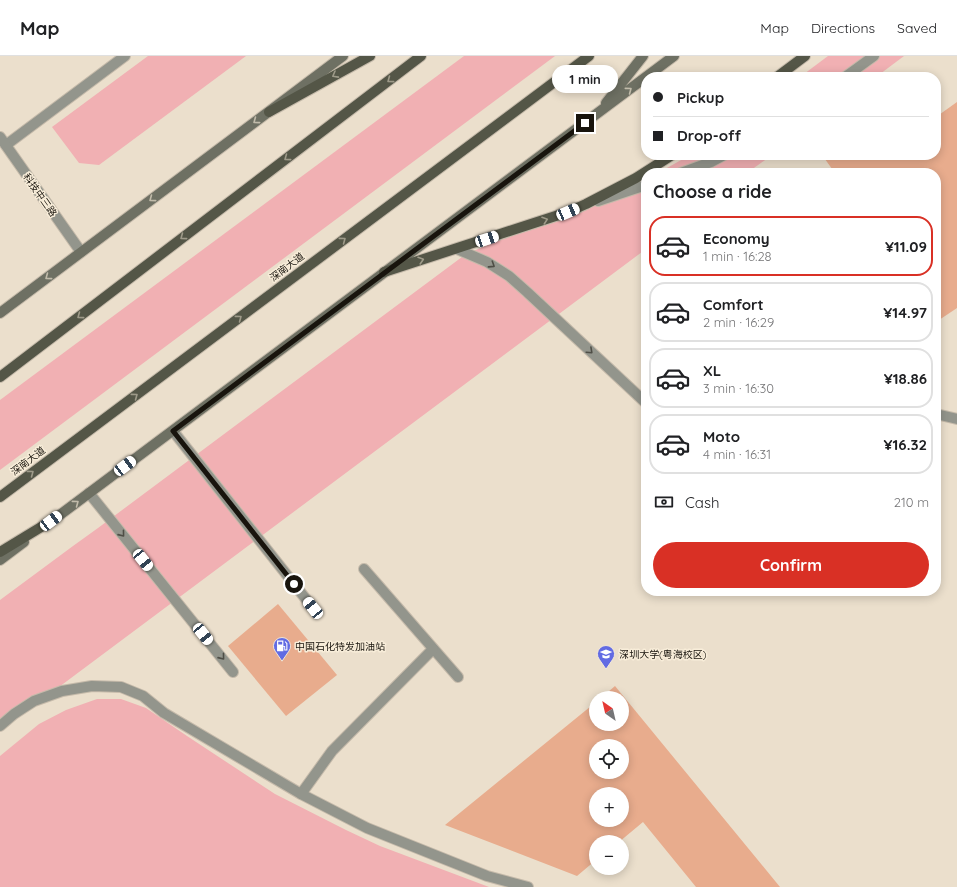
<!DOCTYPE html>
<html lang="en">
<head>
<meta charset="utf-8">
<style>
  :root { --surface:#fff; --page:#f6f6f6; --text:#202124; --muted:#757577; --line:#e0e0e0; --accent:#d93025 }
  body { margin:0; font-family:Quicksand,"Noto Sans SC",sans-serif; background:var(--page); color:var(--text); height:100vh; display:flex; flex-direction:column; font-size:15px; white-space:nowrap }
  * { box-sizing:border-box; margin:0 }
  p { font-size:13px; color:var(--muted) }
  .icon { flex:none; width:22px; height:22px; fill:none; stroke:currentColor; stroke-width:2; stroke-linecap:round; stroke-linejoin:round }
  .map { position:relative; flex:1; overflow:hidden }
  .sheet { position:absolute; left:641px; top:112px; width:300px; height:428px; display:flex; flex-direction:column; background:var(--surface); border-radius:16px; box-shadow:0 2px 10px #0003 }
  .sheet>* { flex:none }
  .hud { position:absolute; left:641px; top:16px; width:300px; height:88px; border-radius:16px; box-shadow:0 2px 10px #0003; display:grid; align-content:center; height:88px; padding:0 12px; background:var(--surface) }
  .needle { width:26px; rotate:326deg }
  .tools { position:absolute; left:589px; top:635px; display:grid; gap:8px }
  .tools a { display:grid; place-items:center; width:40px; height:40px; border-radius:50%; background:var(--surface); box-shadow:0 2px 10px #0003; font-size:20px }
  .end { position:absolute; width:18px; height:18px; margin:-9px; border:5px solid #18140d; background:#fff; box-shadow:0 0 0 2px #fff }
  .from { border-radius:50% }
  .bubble { position:absolute; height:28px; border-radius:14px; background:var(--surface); box-shadow:0 2px 10px #0003; font-size:13px; font-weight:700; line-height:28px; text-align:center }
  .car { position:absolute; width:12px; height:24px; margin:-12px -6px; border-radius:5px; box-shadow:0 0 3px 1px #0007; background:linear-gradient(#fff 24%,#345 0 40%,#fff 0 76%,#345 0 86%,#fff 0) }
  .hud b { display:flex; align-items:center; gap:14px; height:38px; font-size:15px }
  .hud b+b { border-top:1px solid var(--line) }
  .hud i { width:10px; height:10px; background:var(--text) }
  ul { padding:0; list-style:none }
  li { display:flex; align-items:center; gap:12px; height:60px; margin:0 8px 6px; padding:0 4px; border:2px solid var(--line); border-radius:16px }
  li div { flex:1 }
  li b { display:block; font-size:15px }
  li em { font-style:normal; font-weight:700 }
  li.active { border-color:var(--accent) }
  li>.icon { width:36px; height:36px; stroke-width:1.5 }
  h2 { padding:0 12px; font-size:18px; line-height:48px }
  .pay { display:flex; align-items:center; gap:10px; height:44px; padding:0 12px; font-size:15px }
  .pay p { margin-inline-start:auto }
  .cta { display:flex; gap:8px; margin-top:auto; padding:8px 12px }
  .cta a { flex:1; height:46px; border-radius:24px; background:var(--accent); color:#fff; font-size:16px; font-weight:700; line-height:46px; text-align:center }
  header { display:flex; align-items:center; gap:24px; box-sizing:border-box; height:56px; padding:0 20px; background:var(--surface); border-bottom:1px solid var(--line) }
  header strong { font-size:19px }
  nav { display:flex; gap:22px; margin-inline-start:auto; font-size:14px }
  .map>svg:first-child { display:block }
  .green { fill:#f1b0b3 }
  .building { fill:#e8ac8d; fill-rule:evenodd }
  .lines { fill:none; stroke-linecap:round; stroke-linejoin:round }
  .service-casing { stroke:#c5baaa; stroke-width:12 }
  .minor-casing { stroke:#c5baaa; stroke-width:12 }
  .tertiary-casing { stroke:#c5baaa; stroke-width:12 }
  .secondary-casing { stroke:#c5baaa; stroke-width:12 }
  .primary-casing { stroke:#c5baaa; stroke-width:12 }
  .service { stroke:#93958c; stroke-width:10 }
  .minor { stroke:#93958c; stroke-width:10 }
  .tertiary { stroke:#93958c; stroke-width:10 }
  .secondary { stroke:#6e7063; stroke-width:10 }
  .primary { stroke:#545647; stroke-width:10 }
  .oneway { stroke:#9e9a89 }
  .oneway2 { stroke:#c1bbaa }
  .oneway3 { stroke:#4f4e46 }
  .route { stroke:#18140d; stroke-width:5 }
  .labels { text-anchor:middle; dominant-baseline:central; stroke-width:3; stroke-linejoin:round; paint-order:stroke }
  .street-label { font-size:10px; fill:#18140d; stroke:#f8edd9 }
  .poi-label { font-size:10px; fill:#18140d; stroke:#f8edd9; text-anchor:start }
</style>
</head>
<body>
<header>
<strong>Map</strong>
<nav><a>Map</a><a>Directions</a><a>Saved</a></nav>
</header>
<div class="map">
<svg width="957" height="831" viewBox="0 0 957 831">
  <rect width="100%" height="100%" fill="#ebdfcc"/>
  <g class="green">
    <polygon points="148,0 246,0 99,109 79,107 52,71"/>
    <polygon points="464,0 555,0 0,414 0,344"/>
    <polygon points="828,0 904,0 876,21 800,21"/>
    <polygon points="690,99 772,99 747,117 658,117"/>
    <polygon points="646,123 646,193 0,675 0,544 73,490 98,472 466,198 618,136"/>
    <polygon points="97,643 121,643 146,652 187,680 275,738 346,774 380,790 489,831 0,831 0,700 39,668 66,654"/>
  </g>
  <g class="building">
    <polygon points="957,46 957,252 936,266 936,117 835,117 822,99 936,99 936,61"/>
    <polygon points="278,548 337,619 286,660 228,590"/>
    <path d="M615,630l165,201h-84l-53,-65 -24,20h-23v18l-19,16 -132,-51 151,-123v22h26v-26h-21zM596,690h26v26h-26zM596,738h26v26h-26z"/>
  </g>
  <g class="lines">
    <defs>
      <g id="service">
        <polyline points="845,21 874,0"/>
        <polyline points="6,89 125,0"/>
        <polyline points="681,117 711,106 724,99"/>
        <polyline points="598,145 646,129"/>
        <polyline points="173,375 313,552"/>
        <polyline points="89,437 233,616"/>
        <polyline points="364,513 458,621"/>
        <polyline points="301,738 332,695 433,593"/>
      </g>
      <polyline id="minor" points="0,670 14,658 34,645 62,635 92,630 121,631 143,640 164,657 301,738 367,772 487,820 528,831"/>
      <g id="tertiary">
        <polyline points="0,81 81,196"/>
        <polyline points="457,193 487,206 509,220 527,236 646,347"/>
        <polyline points="936,358 957,363"/>
      </g>
      <g id="secondary">
        <polyline points="606,47 643,0"/>
        <polyline points="0,257 343,0"/>
        <polyline points="45,470 674,0"/>
        <polyline points="0,504 24,486"/>
      </g>
      <g id="primary">
        <polyline points="777,21 805,0"/>
        <polyline points="269,56 370,0"/>
        <polyline points="384,216 531,168 568,156 586,148 636,122 672,99"/>
        <polyline points="0,321 421,0"/>
        <polyline points="0,441 589,0"/>
        <polyline points="0,496 51,465"/>
      </g>
    </defs>
    <use href="#service" class="service-casing"/>
    <use href="#minor" class="minor-casing"/>
    <use href="#tertiary" class="tertiary-casing"/>
    <use href="#secondary" class="secondary-casing"/>
    <use href="#primary" class="primary-casing"/>
    <use href="#service" class="service"/>
    <use href="#minor" class="minor"/>
    <use href="#tertiary" class="tertiary"/>
    <use href="#secondary" class="secondary"/>
    <use href="#primary" class="primary"/>
  </g>
  <defs><path id="oneway-chevron" d="M-2-3.5L2.5 0L-2 3.5" fill="none" stroke-width="1.6" stroke-linecap="round" stroke-linejoin="round"/></defs>
  <g class="oneway">
    <use href="#oneway-chevron" transform="translate(335 19) rotate(151)"/>
    <use href="#oneway-chevron" transform="translate(390 24) rotate(143)"/>
    <use href="#oneway-chevron" transform="translate(287 102) rotate(143)"/>
    <use href="#oneway-chevron" transform="translate(545 164) rotate(-19)"/>
    <use href="#oneway-chevron" transform="translate(183 181) rotate(143)"/>
    <use href="#oneway-chevron" transform="translate(343 184) rotate(-37)"/>
    <use href="#oneway-chevron" transform="translate(421 204) rotate(-18)"/>
    <use href="#oneway-chevron" transform="translate(80 260) rotate(143)"/>
    <use href="#oneway-chevron" transform="translate(239 262) rotate(-37)"/>
    <use href="#oneway-chevron" transform="translate(135 340) rotate(-37)"/>
    <use href="#oneway-chevron" transform="translate(31 417) rotate(-37)"/>
  </g>
  <g class="oneway2">
    <use href="#oneway-chevron" transform="translate(629 34) rotate(-37)"/>
    <use href="#oneway-chevron" transform="translate(256 65) rotate(143)"/>
    <use href="#oneway-chevron" transform="translate(152 143) rotate(143)"/>
    <use href="#oneway-chevron" transform="translate(48 221) rotate(143)"/>
    <use href="#oneway-chevron" transform="translate(76 447) rotate(-37)"/>
  </g>
  <g class="oneway3">
    <use href="#oneway-chevron" transform="translate(492 209) rotate(33)"/>
    <use href="#oneway-chevron" transform="translate(590 295) rotate(43)"/>
    <use href="#oneway-chevron" transform="translate(122 478) rotate(51)"/>
    <use href="#oneway-chevron" transform="translate(222 601) rotate(51)"/>
  </g>
  <g class="lines">
    <polyline class="route" points="294,528 173,375 585,67"/>
  </g>
  <defs>
    <symbol id="fuel-pin" viewBox="-11 -11 22 30"><path d="M0 17L-7.5 6A9.5 9.5 0 1 1 7.5 6Z" fill="#626be3" stroke="#f8edd9"/><path d="M-5.5-6h7V0h2V4h1.3V-2.5L3-4.5l.8-.8L6-3V5H2.5V1h-1V6h-7ZM-4.2-4.7v3.2H.2V-4.7Z" fill="#fff"/></symbol>
    <symbol id="university-pin" viewBox="-11 -11 22 30"><path d="M0 17L-7.5 6A9.5 9.5 0 1 1 7.5 6Z" fill="#626be3" stroke="#f8edd9"/><path d="M0-5L7-2L0 1L-7-2ZM-4 1L0 2.5L4 1V4Q0 6-4 4Z" fill="#fff"/></symbol>
  </defs>
  <g fill-rule="evenodd">
    <use href="#fuel-pin" x="272" y="580" width="20" height="27"/>
    <use href="#university-pin" x="596" y="588" width="20" height="27"/>
  </g>
  <g class="labels">
    <g class="street-label">
      <text transform="translate(40 139) rotate(55)">科技中三路</text>
      <text transform="translate(287 211) rotate(-37)">深南大道</text>
      <text transform="translate(28 405) rotate(-37)">深南大道</text>
    </g>
    <g class="poi-label">
      <text x="295" y="590">中国石化特发加油站</text>
      <text x="619" y="598">深圳大学(粤海校区)</text>
    </g>
  </g>
</svg>
<div class="tools">
<a><svg class="needle" viewBox="-14 -14 28 28"><path d="M0-13l5 13h-10z" fill="#e53935"/><path d="M0 13l5-13h-10z" fill="#757577"/></svg></a>
<a><svg class="icon" aria-label="locate" viewBox="0 0 24 24"><circle cx="12" cy="12" r="6"/><path d="M12 2v4M12 18v4M2 12h4M18 12h4"/></svg></a>
<a>+</a>
<a>−</a>
</div>
<i class="end from" style="left:294px;top:528px"></i>
<i class="end" style="left:585px;top:67px"></i>
<div class="bubble" style="left:552px;top:9px;width:66px">1 min</div>
<i class="car" style="left:568px;top:156px;rotate:67deg"></i>
<i class="car" style="left:487px;top:183px;rotate:72deg"></i>
<i class="car" style="left:125px;top:410px;rotate:53deg"></i>
<i class="car" style="left:51px;top:465px;rotate:53deg"></i>
<i class="car" style="left:143px;top:504px;rotate:141deg"></i>
<i class="car" style="left:313px;top:552px;rotate:321deg"></i>
<i class="car" style="left:203px;top:578px;rotate:141deg"></i>
<div class="hud">
<b><i class="from"></i>Pickup</b>
<b><i></i>Drop-off</b>
</div>
<section class="sheet">
<h2>Choose a ride</h2>
<ul>
<li class="active"><svg class="icon" aria-label="car" viewBox="0 0 24 24"><path d="M5 17H2v-5l4-1 3-4h7l3 4 3 1v5h-3M9 17h6M6 11h13"/><circle cx="7" cy="17" r="2"/><circle cx="17" cy="17" r="2"/></svg><div><b>Economy</b><p>1 min · 16:28</p></div><em>¥11.09</em></li>
<li><svg class="icon" aria-label="car" viewBox="0 0 24 24"><path d="M5 17H2v-5l4-1 3-4h7l3 4 3 1v5h-3M9 17h6M6 11h13"/><circle cx="7" cy="17" r="2"/><circle cx="17" cy="17" r="2"/></svg><div><b>Comfort</b><p>2 min · 16:29</p></div><em>¥14.97</em></li>
<li><svg class="icon" aria-label="car" viewBox="0 0 24 24"><path d="M5 17H2v-5l4-1 3-4h7l3 4 3 1v5h-3M9 17h6M6 11h13"/><circle cx="7" cy="17" r="2"/><circle cx="17" cy="17" r="2"/></svg><div><b>XL</b><p>3 min · 16:30</p></div><em>¥18.86</em></li>
<li><svg class="icon" aria-label="car" viewBox="0 0 24 24"><path d="M5 17H2v-5l4-1 3-4h7l3 4 3 1v5h-3M9 17h6M6 11h13"/><circle cx="7" cy="17" r="2"/><circle cx="17" cy="17" r="2"/></svg><div><b>Moto</b><p>4 min · 16:31</p></div><em>¥16.32</em></li>
</ul>
<div class="pay"><svg class="icon" aria-label="cash" viewBox="0 0 24 24"><path d="M3 7h18v10H3z"/><circle cx="12" cy="12" r="2"/></svg>Cash<p>210 m</p></div>
<div class="cta"><a>Confirm</a></div>
</section>
</div>
</body>
</html>
